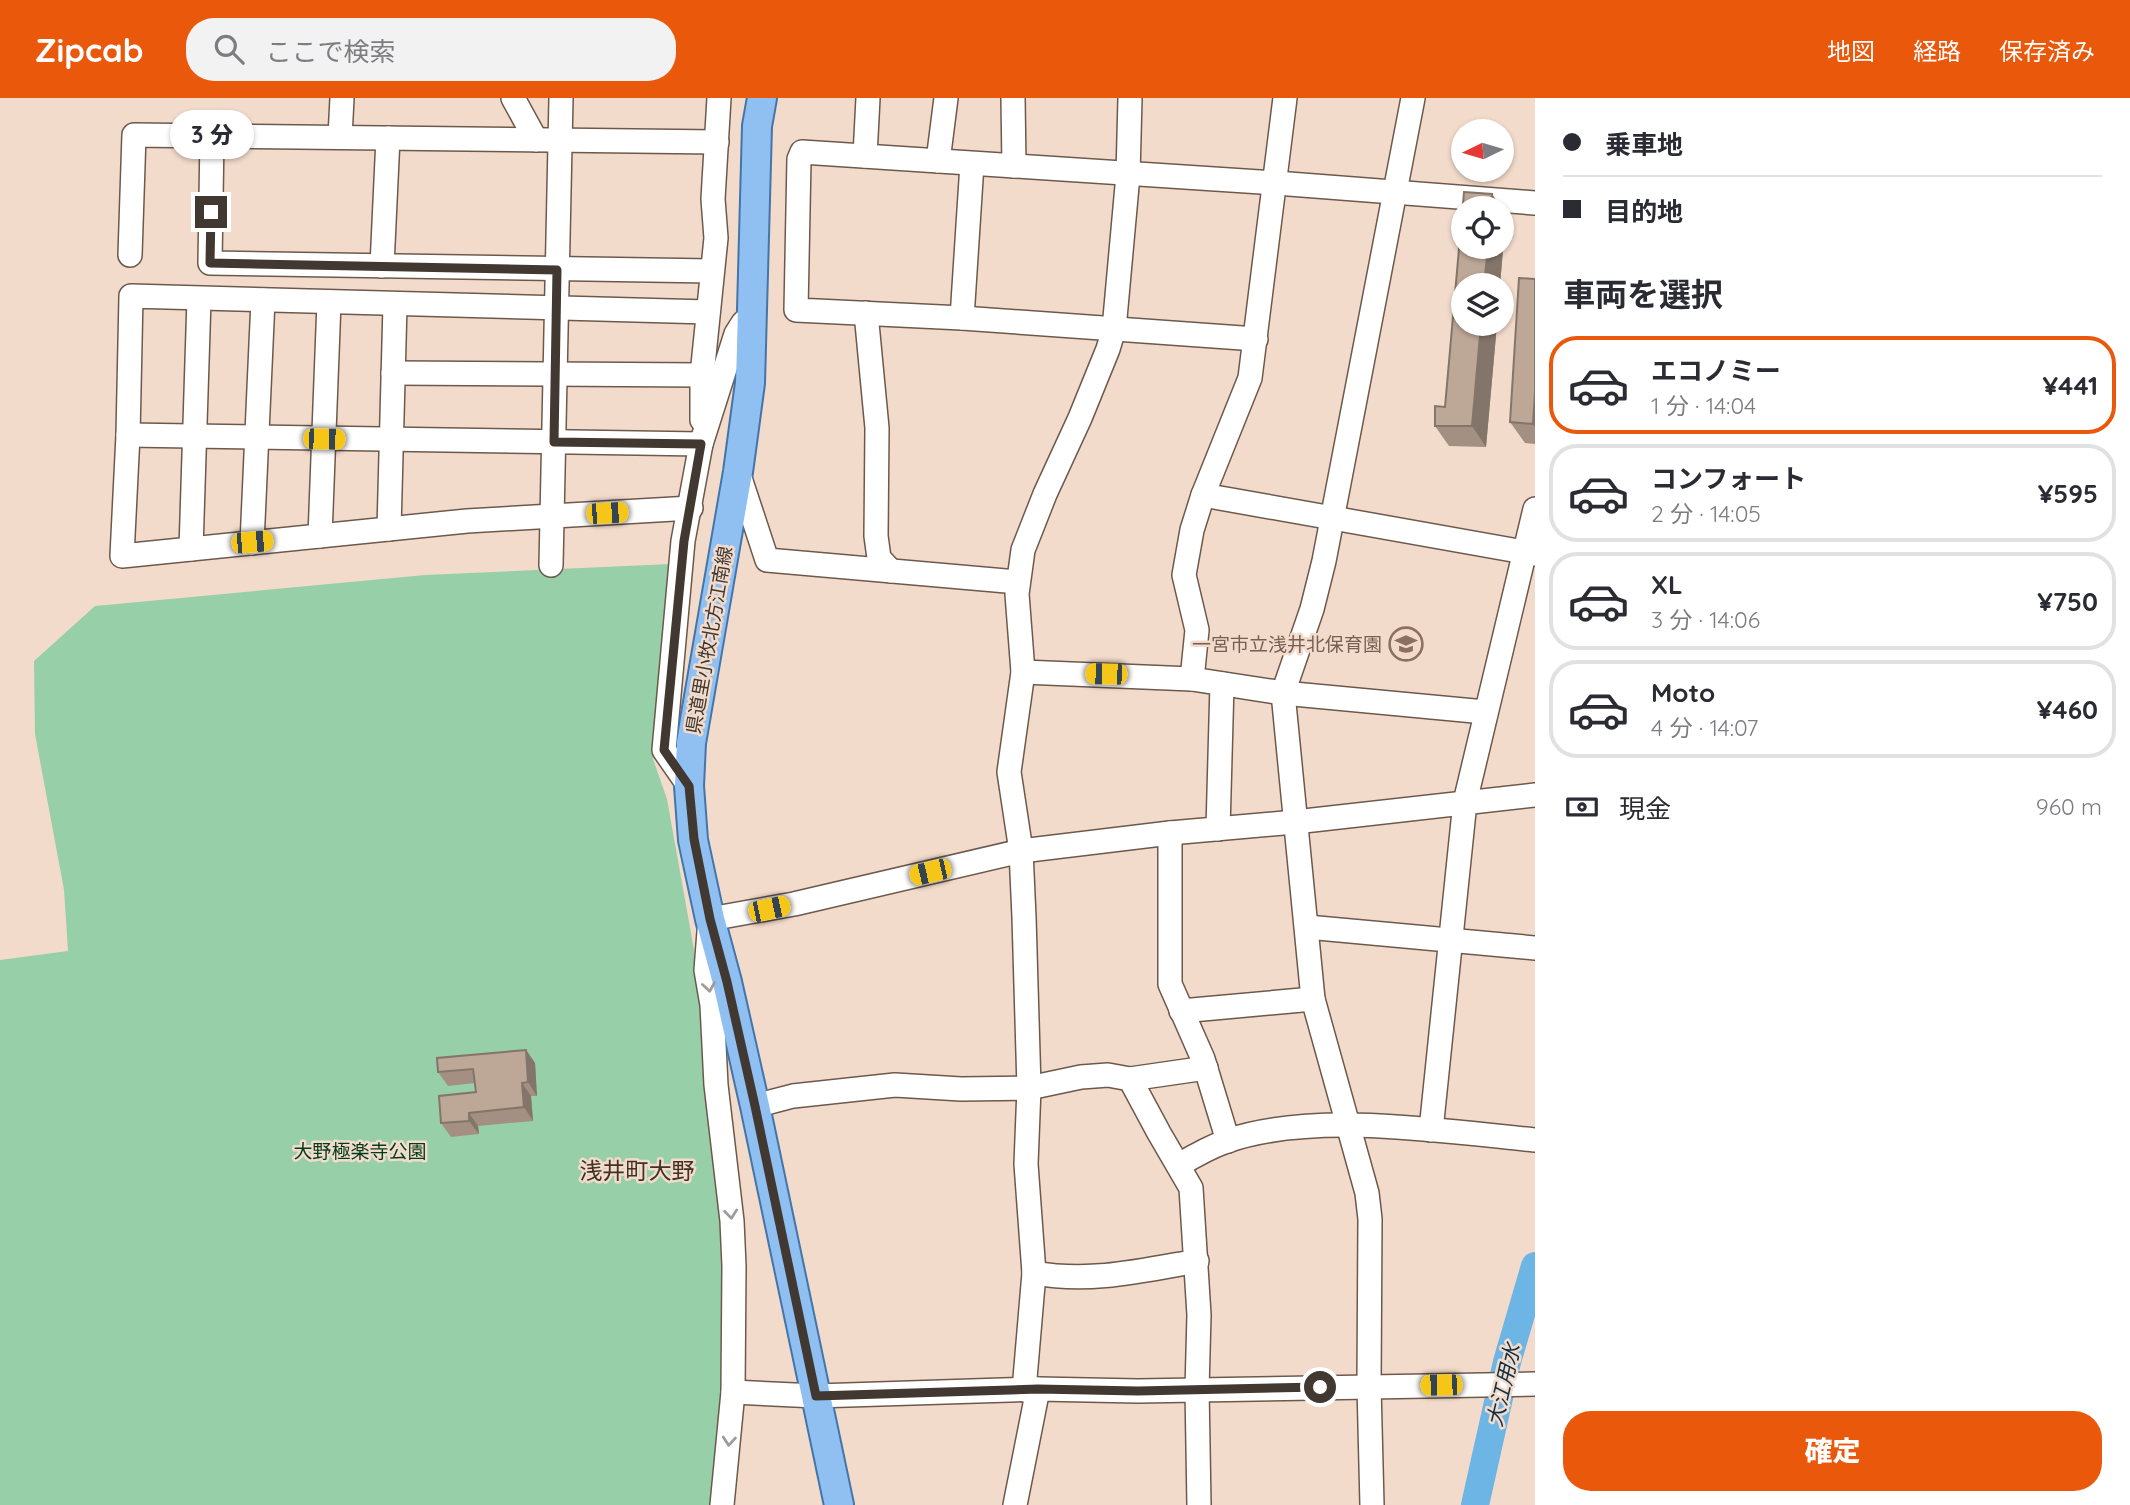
<!DOCTYPE html>
<html lang="ja">
<head>
<meta charset="utf-8">
<style>
  :root { --surface:#fff; --page:#f2f2f3; --text:#2b2b33; --muted:#7c7c81; --line:#e1e1e2; --accent:#ea580c }
  body { margin:0; font-family:Quicksand,"Noto Sans JP",sans-serif; background:var(--page); color:var(--text); height:100vh; display:flex; flex-direction:column; font-size:26px; white-space:nowrap }
  * { box-sizing:border-box; margin:0 }
  p { font-size:23px; color:var(--muted) }
  .icon { flex:none; width:38px; height:38px; fill:none; stroke:currentColor; stroke-width:2; stroke-linecap:round; stroke-linejoin:round }
  .map { position:relative; flex:1; overflow:hidden }
  .details { display:flex; flex-direction:column; background:var(--surface); width:595px }
  .details>* { flex:none }
  .hud { display:grid; align-content:center; height:154px; padding:0 28px; background:var(--surface) }
  .needle { width:46px; rotate:265deg }
  .controls { position:absolute; left:1451px; top:21px; display:grid; gap:14px }
  .controls a { display:grid; place-items:center; width:63px; height:63px; border-radius:50%; background:var(--surface); box-shadow:0 2px 5px #0004; font-size:35px }
  .end { position:absolute; width:32px; height:32px; margin:-16px; border:9px solid #403831; background:#fff; box-shadow:0 0 0 4px #fff }
  .from { border-radius:50% }
  .bubble { position:absolute; height:49px; border-radius:24px; background:var(--surface); box-shadow:0 2px 5px #0004; font-size:23px; font-weight:800; line-height:49px; text-align:center }
  .car { position:absolute; width:21px; height:42px; margin:-21px -10px; border-radius:9px; box-shadow:0 0 5px 2px #0007; background:linear-gradient(#f5c518 24%,#345 0 40%,#f5c518 0 76%,#345 0 86%,#f5c518 0) }
  .hud b { display:flex; align-items:center; gap:24px; height:66px; font-size:26px }
  .hud b+b { border-top:2px solid var(--line) }
  .hud i { width:18px; height:18px; background:var(--text) }
  ul { padding:0; list-style:none }
  li { display:flex; align-items:center; gap:21px; height:98px; margin:0 14px 10px; padding:0 14px; border:4px solid var(--line); border-radius:28px }
  li div { flex:1 }
  li b { display:block; font-size:26px }
  li em { font-style:normal; font-weight:800 }
  li.on { border-color:var(--accent) }
  li>.icon { width:63px; height:63px; stroke-width:1.5 }
  h2 { padding:0 28px; font-size:32px; line-height:84px }
  .pay { display:flex; align-items:center; gap:18px; height:77px; padding:0 28px; font-size:26px }
  .pay p { margin-inline-start:auto }
  .cta { display:flex; gap:14px; margin-top:auto; padding:14px 28px }
  .cta a { flex:1; height:80px; border-radius:28px; background:var(--accent); color:#fff; font-size:28px; font-weight:800; line-height:80px; text-align:center }
  header { display:flex; align-items:center; gap:42px; box-sizing:border-box; height:98px; padding:0 35px; background:var(--accent); color:#fff }
  header strong { font-size:33px }
  nav { display:flex; gap:38px; margin-inline-start:auto; font-size:24px }
  .search { width:490px; height:63px; background:var(--page); display:flex; align-items:center; gap:18px; box-sizing:border-box; padding:0 24px; border-radius:28px; color:var(--muted); font-size:26px }
  main { display:flex; flex:1; min-height:0 }
  .map>svg:first-child { display:block }
  .green { fill:#97d0a8 }
  .lines { fill:none; stroke-linecap:round; stroke-linejoin:round }
  .river { stroke:#6cb5e5; stroke-width:28 }
  .minor-casing { stroke:#6d594c; stroke-width:26 }
  .major-casing { stroke:#4475a9; stroke-width:32 }
  .minor { stroke:#fff; stroke-width:23 }
  .major { stroke:#90c0f2; stroke-width:28 }
  .wall { fill:#a39082; fill-rule:evenodd }
  .shaded-wall { fill:#84756a }
  .building { fill:#bda797; stroke:#84756a; stroke-width:2 }
  .oneway { stroke:#a09c98 }
  .route { stroke:#403831; stroke-width:9 }
  .labels { text-anchor:middle; dominant-baseline:central; stroke-width:5; stroke-linejoin:round; paint-order:stroke }
  .street-label { font-size:19px; fill:#403831; stroke:#f2dbcb }
  .education-label { font-size:19px; fill:#785e54; stroke:#f2dbcb; text-anchor:end }
  .park-label { font-size:19px; fill:#003b1c; stroke:#f2dbcb }
  .water-label { font-size:21px; font-style:italic; fill:#0e2f43; stroke:#f2dbcb }
  .quarter-label { font-size:23px; fill:#423124; stroke:#f2dbcb }
</style>
</head>
<body>
<header>
<strong>Zipcab</strong>
<div class="search"><svg class="icon" aria-label="search" viewBox="0 0 24 24"><circle cx="10" cy="10" r="6"/><path d="M15 15l6 6"/></svg>ここで検索</div>
<nav><a>地図</a><a>経路</a><a>保存済み</a></nav>
</header>
<main>
<div class="map">
<svg width="1535" height="1407" viewBox="0 0 1535 1407">
  <rect width="100%" height="100%" fill="#f2dbcb"/>
  <polygon class="green" points="671,466 653,661 667,701 694,852 722,1146 725,1292 713,1407 0,1407 0,862 68,853 64,792 35,636 34,563 95,508 425,477"/>
  <g class="lines">
    <polyline class="river" points="1475,1407 1507,1264 1535,1168"/>
    <defs>
      <g id="minor">
        <polyline points="513,0 536,42"/>
        <polyline points="1013,0 1014,68"/>
        <polyline points="212,38 210,165 712,173"/>
        <polyline points="340,39 342,0"/>
        <polyline points="865,58 868,0"/>
        <polyline points="938,63 946,0"/>
        <polyline points="130,157 134,37 717,44"/>
        <polyline points="382,168 388,40"/>
        <polyline points="866,215 877,330 876,438 879,460 891,473"/>
        <polyline points="962,220 972,66"/>
        <polyline points="1256,241 962,220 796,212 799,61 802,54 1276,85 1535,105"/>
        <polyline points="393,275 702,277"/>
        <polyline points="702,322 702,277 716,140 713,101 719,0"/>
        <polyline points="128,337 701,346"/>
        <polyline points="738,374 767,462 1018,484"/>
        <polyline points="1203,397 1535,456"/>
        <polyline points="691,410 467,423 122,458 128,337 131,198 708,214"/>
        <polyline points="389,431 395,207"/>
        <polyline points="320,438 329,204"/>
        <polyline points="252,445 263,202"/>
        <polyline points="191,451 199,201"/>
        <polyline points="551,467 561,0"/>
        <polyline points="1023,574 1192,581 1283,595 1485,614"/>
        <polyline points="1192,581 1197,532 1184,477 1192,432 1203,397 1250,280 1285,0"/>
        <polyline points="689,688 664,652 683,443 701,346 736,236 743,225 753,217"/>
        <polyline points="1218,731 1222,586"/>
        <polyline points="1170,735 1170,886 1203,961 1228,1043"/>
        <polyline points="1307,829 1535,850"/>
        <polyline points="1181,913 1313,901"/>
        <polyline points="1130,981 1206,970"/>
        <polyline points="755,1008 793,998 895,987 961,991 1029,990 1081,979 1108,977 1130,981 1159,1035 1191,1090 1199,1217 1197,1291 1199,1407"/>
        <polyline points="1431,1032 1465,704 1535,411"/>
        <path d="M1179,1067c15,-9 31,-18 48,-24 86,-30 217,-10 308,-1"/>
        <path d="M1034,1175c57,10 106,-2 163,-12"/>
        <polyline points="1024,1292 1034,1175 1026,1066 1029,990 1024,819 1021,753 1009,674 1023,574 1017,496 1023,452 1045,396 1080,320 1108,251 1114,231 1128,77 1130,0"/>
        <polyline points="733,1294 816,1298 1038,1291 1138,1293 1535,1286"/>
        <polyline points="722,1407 733,1294 734,1168 732,1123 716,987 712,907 706,872 710,821 794,806 1021,753 1170,735 1295,724 1535,697"/>
        <polyline points="1015,1407 1038,1291"/>
        <polyline points="1372,1407 1369,1288 1370,1121 1367,1095 1313,901 1283,595 1312,511 1324,463 1413,0"/>
      </g>
      <polyline id="major" points="762,0 757,28 750,285 738,374 691,645 689,688 693,742 710,821 727,884 755,1008 839,1407"/>
    </defs>
    <use href="#minor" class="minor-casing"/>
    <use href="#major" class="major-casing"/>
    <use href="#minor" class="minor"/>
    <use href="#major" class="major"/>
  </g>
  <g class="wall">
    <path d="M1464,94l28,2 14,21 -6,70h-37v39h34l-11,123 -37,-1 -14,-20v-20l10,1zM1463,110h39v39h-39z"/>
    <polygon points="1535,181 1535,346 1525,345 1510,324"/>
    <polygon points="526,952 535,965 537,998 531,998 533,1023 478,1028 479,1036 451,1039 441,1025 476,994 475,985 448,988 438,974"/>
  </g>
  <g class="shaded-wall">
    <polygon points="1492,96 1506,117 1500,187 1484,187 1488,149 1502,149 1502,110 1491,110"/>
    <polygon points="1481,226 1497,226 1486,349 1472,328"/>
    <polygon points="1535,294 1535,329 1533,326"/>
    <polygon points="526,952 535,965 537,998 528,984"/>
    <polygon points="522,985 531,998 533,1023 524,1009"/>
    <polygon points="469,1015 478,1028 479,1036 469,1023"/>
  </g>
  <g class="building">
    <polygon points="1464,94 1492,96 1491,110 1463,110 1463,149 1488,149 1484,187 1463,187 1463,226 1481,226 1472,328 1435,328 1435,308 1445,309"/>
    <polygon points="1519,180 1535,181 1535,294 1533,326 1510,324"/>
    <polygon points="526,952 528,984 522,985 524,1009 469,1015 469,1023 441,1025 439,998 476,994 473,971 438,974 437,960"/>
  </g>
  <defs><path id="oneway-chevron" d="M-2-3.5L2.5 0L-2 3.5" fill="none" stroke-width="1.6" stroke-linecap="round" stroke-linejoin="round" transform="scale(1.75)"/></defs>
  <g class="oneway">
    <use href="#oneway-chevron" transform="translate(709 889) rotate(81)"/>
    <use href="#oneway-chevron" transform="translate(731 1116) rotate(84)"/>
    <use href="#oneway-chevron" transform="translate(729 1343) rotate(95)"/>
  </g>
  <g class="lines">
    <polyline class="route" points="211,114 210,165 557,172 554,344 701,346 684,443 664,652 689,688 694,741 710,821 727,884 755,1008 816,1298 1038,1291 1138,1293 1320,1289"/>
  </g>
  <defs>
    <symbol id="school-ring" viewBox="-11 -11 22 22"><circle r="9.5" fill="#f2dbcb" stroke="#8d6e63" stroke-width="1.5"/><path d="M0-5L7-2L0 1L-7-2ZM-4 1L0 2.5L4 1V4Q0 6-4 4Z" fill="#8d6e63"/></symbol>
  </defs>
  <g fill-rule="evenodd">
    <use href="#school-ring" x="1387" y="527" width="38" height="38"/>
  </g>
  <g class="labels">
    <g class="street-label">
      <text transform="translate(709 542) rotate(-80)">県道里小牧北方江南線</text>
    </g>
    <g class="education-label">
      <text x="1382" y="546">一宮市立浅井北保育園</text>
    </g>
    <g class="park-label">
      <text x="360" y="1053">大野極楽寺公園</text>
    </g>
    <g class="water-label">
      <text transform="translate(1503 1287) rotate(-77)">大江用水</text>
    </g>
    <g class="quarter-label">
      <text x="637" y="1072">浅井町大野</text>
    </g>
  </g>
</svg>
<div class="controls">
<a><svg class="needle" viewBox="-14 -14 28 28"><path d="M0-13l5 13h-10z" fill="#e53935"/><path d="M0 13l5-13h-10z" fill="#7c7c81"/></svg></a>
<a><svg class="icon" aria-label="locate" viewBox="0 0 24 24"><circle cx="12" cy="12" r="6"/><path d="M12 2v4M12 18v4M2 12h4M18 12h4"/></svg></a>
<a><svg class="icon" aria-label="layers" viewBox="0 0 24 24"><path d="M12 4l9 5-9 5-9-5zM3 14l9 5 9-5"/></svg></a>
</div>
<i class="end from" style="left:1320px;top:1289px"></i>
<i class="end" style="left:211px;top:114px"></i>
<div class="bubble" style="left:170px;top:12px;width:84px">3 分</div>
<i class="car" style="left:324px;top:341px;rotate:91deg"></i>
<i class="car" style="left:607px;top:415px;rotate:87deg"></i>
<i class="car" style="left:252px;top:444px;rotate:85deg"></i>
<i class="car" style="left:1106px;top:576px;rotate:271deg"></i>
<i class="car" style="left:930px;top:774px;rotate:257deg"></i>
<i class="car" style="left:769px;top:811px;rotate:78deg"></i>
<i class="car" style="left:1441px;top:1287px;rotate:269deg"></i>
</div>
<section class="details">
<div class="hud">
<b><i class="from"></i>乗車地</b>
<b><i></i>目的地</b>
</div>
<h2>車両を選択</h2>
<ul>
<li class="on"><svg class="icon" aria-label="car" viewBox="0 0 24 24"><path d="M5 17H2v-5l4-1 3-4h7l3 4 3 1v5h-3M9 17h6M6 11h13"/><circle cx="7" cy="17" r="2"/><circle cx="17" cy="17" r="2"/></svg><div><b>エコノミー</b><p>1 分 · 14:04</p></div><em>¥441</em></li>
<li><svg class="icon" aria-label="car" viewBox="0 0 24 24"><path d="M5 17H2v-5l4-1 3-4h7l3 4 3 1v5h-3M9 17h6M6 11h13"/><circle cx="7" cy="17" r="2"/><circle cx="17" cy="17" r="2"/></svg><div><b>コンフォート</b><p>2 分 · 14:05</p></div><em>¥595</em></li>
<li><svg class="icon" aria-label="car" viewBox="0 0 24 24"><path d="M5 17H2v-5l4-1 3-4h7l3 4 3 1v5h-3M9 17h6M6 11h13"/><circle cx="7" cy="17" r="2"/><circle cx="17" cy="17" r="2"/></svg><div><b>XL</b><p>3 分 · 14:06</p></div><em>¥750</em></li>
<li><svg class="icon" aria-label="car" viewBox="0 0 24 24"><path d="M5 17H2v-5l4-1 3-4h7l3 4 3 1v5h-3M9 17h6M6 11h13"/><circle cx="7" cy="17" r="2"/><circle cx="17" cy="17" r="2"/></svg><div><b>Moto</b><p>4 分 · 14:07</p></div><em>¥460</em></li>
</ul>
<div class="pay"><svg class="icon" aria-label="cash" viewBox="0 0 24 24"><path d="M3 7h18v10H3z"/><circle cx="12" cy="12" r="2"/></svg>現金<p>960 m</p></div>
<div class="cta"><a>確定</a></div>
</section>
</main>
</body>
</html>
